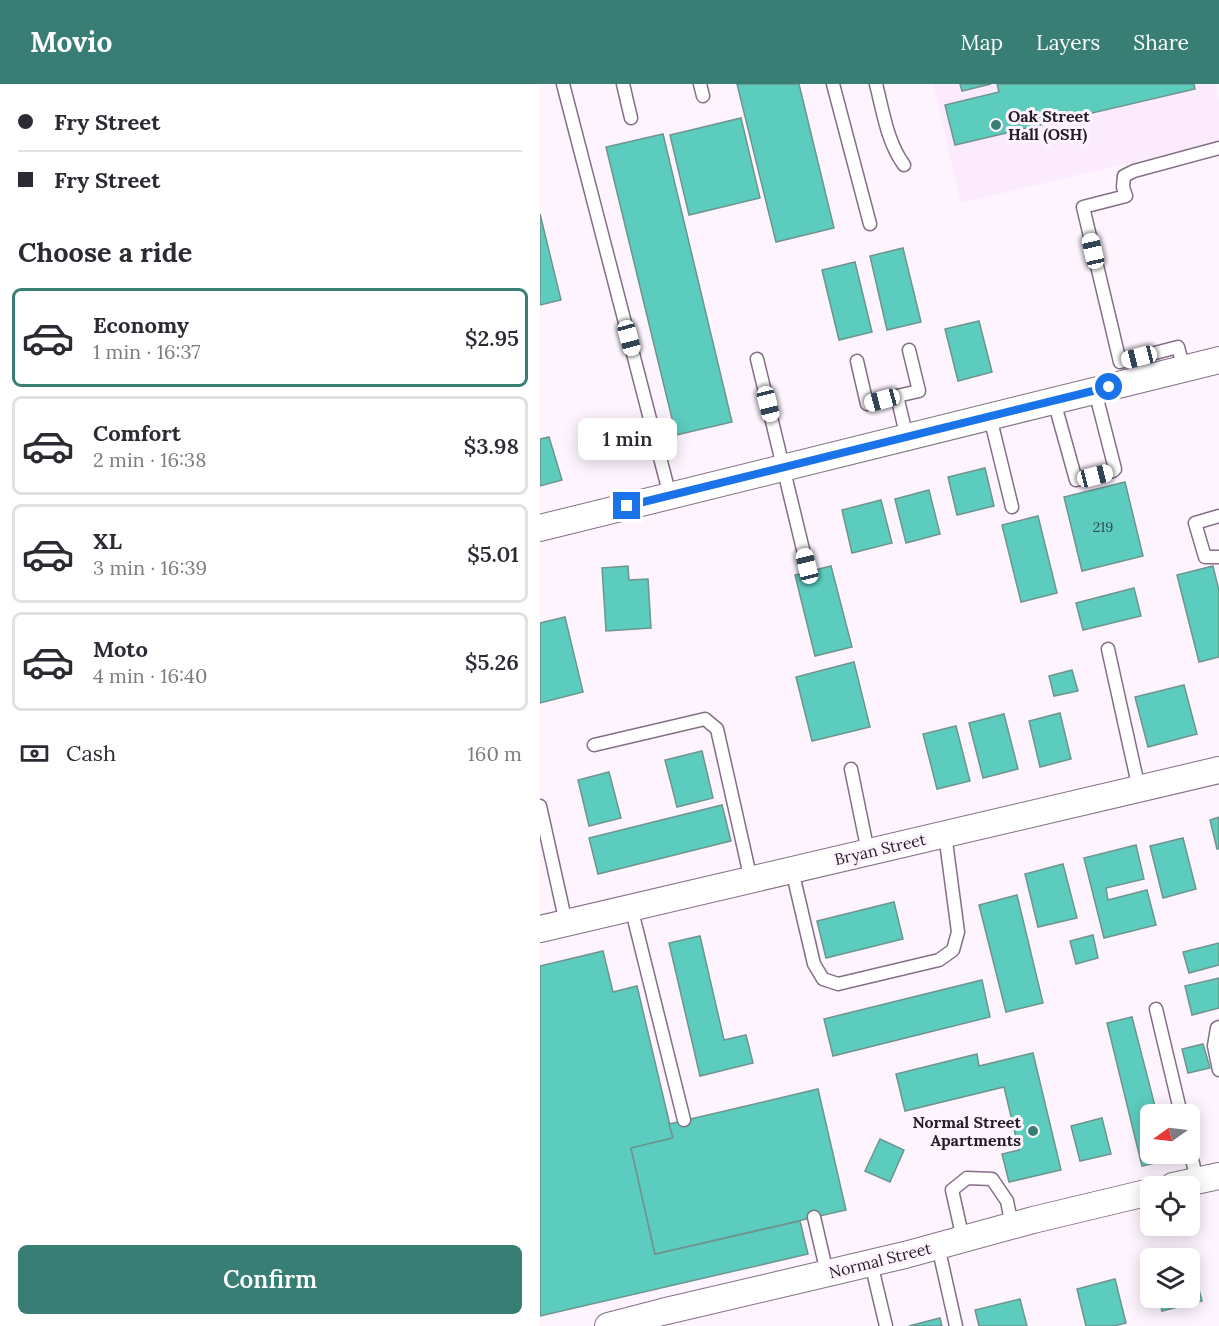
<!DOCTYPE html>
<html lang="en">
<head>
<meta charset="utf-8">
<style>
  :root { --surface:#fff; --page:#f7f7f7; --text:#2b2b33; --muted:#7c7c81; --line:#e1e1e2; --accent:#387e75 }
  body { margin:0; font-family:Lora,serif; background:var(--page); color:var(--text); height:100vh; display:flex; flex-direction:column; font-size:22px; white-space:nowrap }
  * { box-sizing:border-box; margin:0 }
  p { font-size:20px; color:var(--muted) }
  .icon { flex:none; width:33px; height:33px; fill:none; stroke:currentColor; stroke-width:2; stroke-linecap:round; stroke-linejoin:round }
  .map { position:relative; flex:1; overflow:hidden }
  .panel { display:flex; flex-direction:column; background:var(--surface); width:540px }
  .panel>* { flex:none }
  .banner { display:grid; align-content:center; height:132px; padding:0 18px; background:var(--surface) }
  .needle { width:39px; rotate:256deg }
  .fabs { position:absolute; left:600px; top:1020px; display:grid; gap:12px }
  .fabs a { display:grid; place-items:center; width:60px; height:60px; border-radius:9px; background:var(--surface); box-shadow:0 3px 15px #0003; font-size:30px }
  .end { position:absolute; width:27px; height:27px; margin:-14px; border:8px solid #1a73e8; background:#fff; box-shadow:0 0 0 3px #fff }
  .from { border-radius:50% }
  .bubble { position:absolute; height:42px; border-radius:9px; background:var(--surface); box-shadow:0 3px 15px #0003; font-size:20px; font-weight:600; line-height:42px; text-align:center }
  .car { position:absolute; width:18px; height:36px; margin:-18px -9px; border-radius:8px; box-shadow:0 0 4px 2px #0007; background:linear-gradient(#fff 24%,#345 0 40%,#fff 0 76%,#345 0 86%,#fff 0) }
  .banner b { display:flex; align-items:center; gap:21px; height:57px; font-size:22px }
  .banner b+b { border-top:2px solid var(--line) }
  .banner i { width:15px; height:15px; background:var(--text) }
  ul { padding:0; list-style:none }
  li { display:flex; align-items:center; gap:18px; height:99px; margin:0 12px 9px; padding:0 6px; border:3px solid var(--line); border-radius:9px }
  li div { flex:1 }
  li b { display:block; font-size:22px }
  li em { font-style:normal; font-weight:600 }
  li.selected { border-color:var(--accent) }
  li>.icon { width:54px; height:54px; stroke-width:1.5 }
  h2 { padding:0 18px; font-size:27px; line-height:72px }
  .pay { display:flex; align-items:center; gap:15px; height:66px; padding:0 18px; font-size:22px }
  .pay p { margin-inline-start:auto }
  .action { display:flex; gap:12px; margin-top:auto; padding:12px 18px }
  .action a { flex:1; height:69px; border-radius:9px; background:var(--accent); color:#fff; font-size:24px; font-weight:600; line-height:69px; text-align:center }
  header { display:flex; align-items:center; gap:36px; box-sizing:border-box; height:84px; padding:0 30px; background:var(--accent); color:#fff }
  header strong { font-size:28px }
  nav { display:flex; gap:33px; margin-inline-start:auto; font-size:21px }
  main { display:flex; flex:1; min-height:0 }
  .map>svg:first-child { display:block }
  .built { fill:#fceafd }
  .building { fill:#5bccbe; stroke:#6f948e; stroke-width:1.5 }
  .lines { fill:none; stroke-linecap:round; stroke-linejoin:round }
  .service-casing { stroke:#846f86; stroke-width:15 }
  .minor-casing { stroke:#846f86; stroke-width:28 }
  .service { stroke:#fff; stroke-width:12 }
  .minor { stroke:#fff; stroke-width:26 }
  .route { stroke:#1a73e8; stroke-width:8 }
  .poi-dot { fill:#387e75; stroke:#fdf4fe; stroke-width:2 }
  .labels { text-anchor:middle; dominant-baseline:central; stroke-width:6; stroke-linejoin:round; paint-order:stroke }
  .number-label { font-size:14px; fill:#32494c }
  .poi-label { font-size:16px; font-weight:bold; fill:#251d26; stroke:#fdf4fe; text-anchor:start }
  .street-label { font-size:16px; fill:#251d26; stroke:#fdf4fe }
</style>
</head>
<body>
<header>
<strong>Movio</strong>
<nav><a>Map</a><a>Layers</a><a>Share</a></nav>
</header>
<main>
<section class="panel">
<div class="banner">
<b><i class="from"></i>Fry Street</b>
<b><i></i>Fry Street</b>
</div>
<h2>Choose a ride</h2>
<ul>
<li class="selected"><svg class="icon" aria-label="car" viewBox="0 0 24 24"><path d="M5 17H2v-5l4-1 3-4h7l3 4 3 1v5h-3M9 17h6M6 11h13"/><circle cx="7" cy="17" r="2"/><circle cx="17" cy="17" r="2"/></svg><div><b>Economy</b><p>1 min · 16:37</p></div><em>$2.95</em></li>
<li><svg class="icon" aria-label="car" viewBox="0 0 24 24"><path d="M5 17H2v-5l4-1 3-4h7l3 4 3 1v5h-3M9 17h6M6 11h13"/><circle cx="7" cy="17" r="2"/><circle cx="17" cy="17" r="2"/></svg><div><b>Comfort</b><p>2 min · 16:38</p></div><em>$3.98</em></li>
<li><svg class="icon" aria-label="car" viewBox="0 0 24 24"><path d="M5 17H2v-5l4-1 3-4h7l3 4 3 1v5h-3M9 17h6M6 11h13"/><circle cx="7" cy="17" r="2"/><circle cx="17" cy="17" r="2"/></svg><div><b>XL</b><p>3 min · 16:39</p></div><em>$5.01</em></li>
<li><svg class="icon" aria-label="car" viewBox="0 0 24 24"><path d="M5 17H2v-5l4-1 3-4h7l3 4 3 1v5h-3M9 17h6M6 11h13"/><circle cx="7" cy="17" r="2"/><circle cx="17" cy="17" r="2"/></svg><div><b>Moto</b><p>4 min · 16:40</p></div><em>$5.26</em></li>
</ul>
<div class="pay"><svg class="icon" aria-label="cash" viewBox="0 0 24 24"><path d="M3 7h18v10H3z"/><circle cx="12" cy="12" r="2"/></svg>Cash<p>160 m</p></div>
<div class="action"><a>Confirm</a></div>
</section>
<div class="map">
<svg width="679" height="1242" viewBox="0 0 679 1242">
  <rect width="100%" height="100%" fill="#fdf4fe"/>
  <polygon class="built" points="393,0 675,0 679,16 679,57 421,119"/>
  <g class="building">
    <polygon points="197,0 259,0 294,144 236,158"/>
    <polygon points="420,0 451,0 422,7"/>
    <polygon points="457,0 654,0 655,5 415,61 405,21 459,8"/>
    <polygon points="201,34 220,114 149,131 130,51"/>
    <polygon points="123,50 192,338 136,351 66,63"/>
    <polygon points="0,130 21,216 0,221"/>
    <polygon points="363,164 381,238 347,246 330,172"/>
    <polygon points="315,178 332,248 299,256 282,186"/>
    <polygon points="439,237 452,288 418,297 405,245"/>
    <polygon points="9,353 22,396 0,402 0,355"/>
    <polygon points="445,384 454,422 417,431 408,393"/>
    <polygon points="585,398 603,472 542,487 524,413"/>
    <polygon points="389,406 400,450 366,459 355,415"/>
    <polygon points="341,416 352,459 312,469 302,426"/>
    <polygon points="498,432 517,509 481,518 462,441"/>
    <polygon points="88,482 89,496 108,495 111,544 66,547 62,484"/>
    <polygon points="291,482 312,563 275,572 255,491"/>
    <polygon points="673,482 679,507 679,573 659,578 637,491"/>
    <polygon points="594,504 601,532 543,546 536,519"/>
    <polygon points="25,533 43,608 0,619 0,539"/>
    <polygon points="314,578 330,643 272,657 256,593"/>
    <polygon points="532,586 538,607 514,612 509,592"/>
    <polygon points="644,601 657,650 608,663 595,613"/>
    <polygon points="520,629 531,675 500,683 489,637"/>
    <polygon points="464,630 478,685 443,694 429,639"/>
    <polygon points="416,642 430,697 397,705 383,650"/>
    <polygon points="162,667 173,714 137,723 125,676"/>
    <polygon points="69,688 81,734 49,742 38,696"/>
    <polygon points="182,721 191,757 58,790 49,754"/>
    <polygon points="679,733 679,765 677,765 670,736"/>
    <polygon points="643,754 656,805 623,814 610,762"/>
    <polygon points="596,761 604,795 566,804 568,816 607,806 616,841 564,854 544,774"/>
    <polygon points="523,780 537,834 498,843 485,790"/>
    <polygon points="477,811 503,919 466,928 439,821"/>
    <polygon points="354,818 363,855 286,874 277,837"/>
    <polygon points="553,851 558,874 536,880 530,857"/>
    <polygon points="160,852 184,956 206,951 213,979 160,992 129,859"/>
    <polygon points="679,859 679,881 649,889 643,868"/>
    <polygon points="63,867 73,908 97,902 133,1054 91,1064 115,1170 260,1137 268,1170 0,1232 0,882"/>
    <polygon points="679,894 679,924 652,931 645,902"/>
    <polygon points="442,896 450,933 293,972 284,935"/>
    <polygon points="592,933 617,1030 610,1030 610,1070 626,1070 628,1076 602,1082 567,939"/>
    <polygon points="663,960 670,984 648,989 642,965"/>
    <polygon points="493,969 521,1086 469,1098 462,1070 479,1066 464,1003 365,1027 356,990 437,970 439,982"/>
    <polygon points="278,1005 306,1126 115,1170 91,1064 133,1054 129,1040"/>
    <polygon points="562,1034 571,1070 540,1077 531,1042"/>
    <polygon points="340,1055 364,1066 350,1098 325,1087"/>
    <polygon points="650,1176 651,1176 662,1217 622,1227 619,1214 650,1214"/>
    <polygon points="575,1195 586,1239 573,1242 546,1242 537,1205"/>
    <polygon points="480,1215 487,1242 439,1242 435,1226"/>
    <polygon points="400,1234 402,1242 369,1242"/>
  </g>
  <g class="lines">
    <defs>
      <g id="service">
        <polyline points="23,0 130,412"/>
        <polyline points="83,0 91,34"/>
        <polyline points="160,0 163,12"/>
        <polyline points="293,0 330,140"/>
        <path d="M336,0c7,27 11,58 28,81"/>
        <polyline points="217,275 267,482"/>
        <polyline points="317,277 327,320 357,312 367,354"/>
        <polyline points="644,285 638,263 580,278 543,123 586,112 583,103 584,92 594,87 679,64"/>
        <polyline points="357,312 379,307 369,266"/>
        <polyline points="514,317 536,396 573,387 575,385 555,307"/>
        <polyline points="450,333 472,423"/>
        <polyline points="679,432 655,439 665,473 679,473"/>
        <polyline points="568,565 599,705"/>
        <polyline points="54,661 165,635 177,645 211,796"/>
        <polyline points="311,685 328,768"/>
        <polyline points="0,722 26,839"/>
        <polyline points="252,786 274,880 283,895 298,900 399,876 413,866 418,848 405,750"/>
        <polyline points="91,823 144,1036"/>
        <polyline points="616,925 641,1030"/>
        <polyline points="679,943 677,944 674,962 679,986"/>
        <polyline points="650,1066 657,1097"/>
        <polyline points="274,1133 287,1189"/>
        <polyline points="423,1155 412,1106 427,1094 452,1095 467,1117 472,1142"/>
        <polyline points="398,1162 416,1242"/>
        <polyline points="331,1179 346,1242"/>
      </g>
      <g id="minor">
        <polyline points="0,444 679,276"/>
        <polyline points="0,845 679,686"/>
        <polyline points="633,1102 679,1092"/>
        <polyline points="68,1242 122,1228 365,1171 493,1136 610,1108"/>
      </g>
    </defs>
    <use href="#service" class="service-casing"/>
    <use href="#minor" class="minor-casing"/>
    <use href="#service" class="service"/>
    <use href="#minor" class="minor"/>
  </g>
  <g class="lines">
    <polyline class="route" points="87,422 569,303"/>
  </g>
  <g class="poi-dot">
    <circle cx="456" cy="41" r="6"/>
    <circle cx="493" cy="1047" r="6"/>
  </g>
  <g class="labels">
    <g class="number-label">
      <text x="563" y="443">219</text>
    </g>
    <g class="poi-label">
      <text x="468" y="32">Oak Street<tspan x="468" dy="18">Hall (OSH)</tspan></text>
      <text x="481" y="1038" text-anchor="end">Normal Street<tspan x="481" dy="18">Apartments</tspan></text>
    </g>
    <g class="street-label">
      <text transform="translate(340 765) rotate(-13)">Bryan Street</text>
      <text transform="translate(340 1176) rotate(-14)">Normal Street</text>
    </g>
  </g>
</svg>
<div class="fabs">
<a><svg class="needle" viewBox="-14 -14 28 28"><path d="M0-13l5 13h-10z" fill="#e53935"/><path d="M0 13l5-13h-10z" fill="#7c7c81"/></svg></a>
<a><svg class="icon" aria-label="locate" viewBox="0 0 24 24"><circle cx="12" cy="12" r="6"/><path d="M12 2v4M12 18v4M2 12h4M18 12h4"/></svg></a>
<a><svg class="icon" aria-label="layers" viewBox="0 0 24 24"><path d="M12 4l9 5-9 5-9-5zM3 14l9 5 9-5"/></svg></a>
</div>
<i class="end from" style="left:569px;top:303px"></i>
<i class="end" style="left:87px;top:422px"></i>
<div class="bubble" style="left:38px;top:334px;width:99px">1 min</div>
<i class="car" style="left:553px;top:167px;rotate:347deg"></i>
<i class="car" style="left:89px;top:254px;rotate:165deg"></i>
<i class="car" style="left:599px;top:273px;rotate:256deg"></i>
<i class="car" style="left:342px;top:316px;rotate:255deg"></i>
<i class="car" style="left:228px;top:320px;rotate:166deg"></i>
<i class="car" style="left:555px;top:392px;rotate:76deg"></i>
<i class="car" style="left:267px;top:482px;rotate:346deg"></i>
</div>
</main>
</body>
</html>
